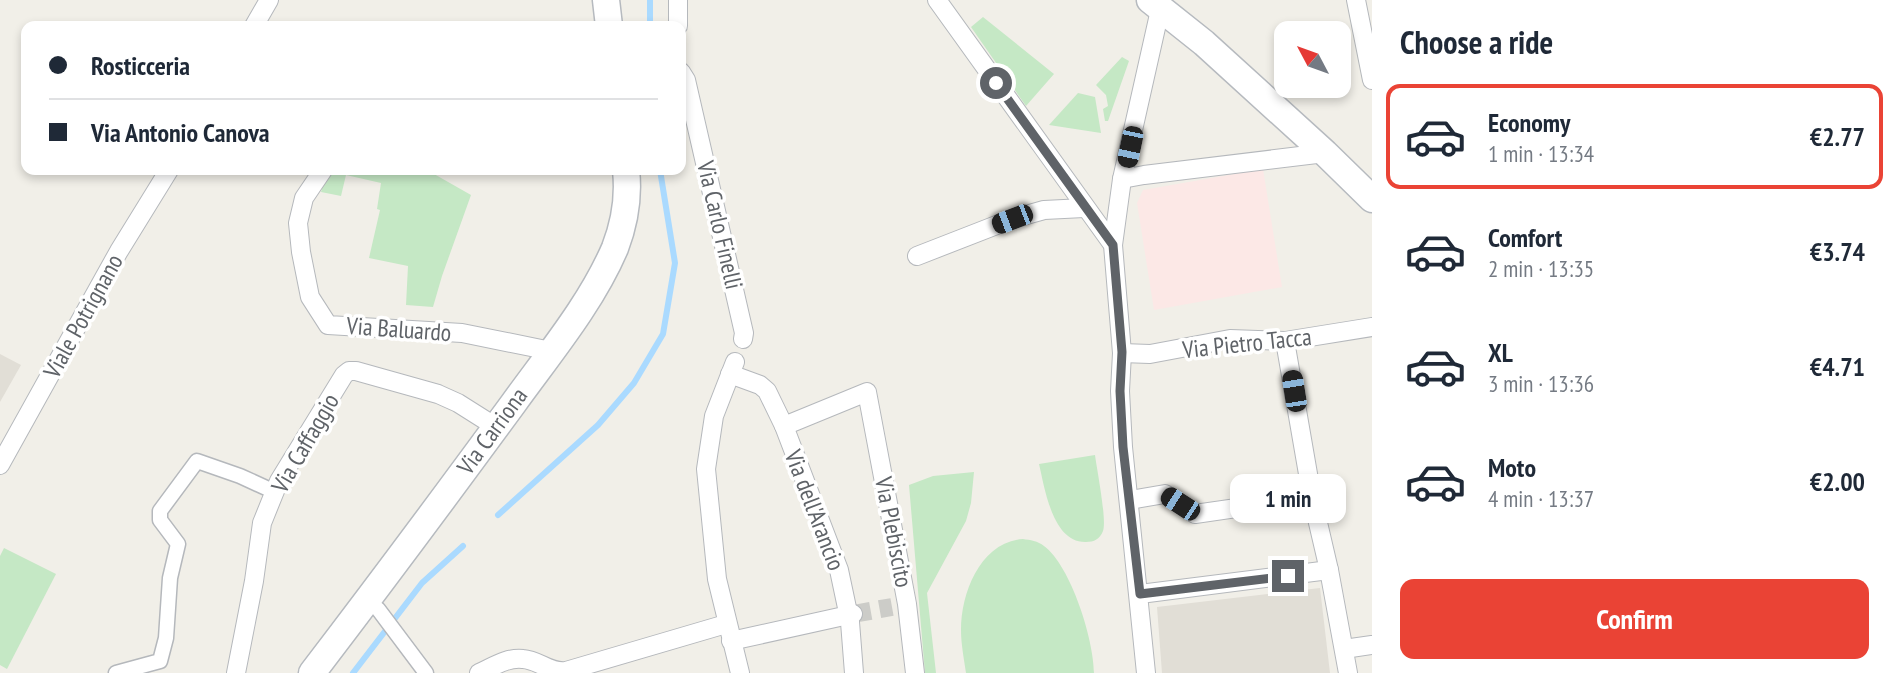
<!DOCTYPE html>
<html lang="en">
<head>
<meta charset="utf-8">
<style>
  :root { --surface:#fff; --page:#f6f6f7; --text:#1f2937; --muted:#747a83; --line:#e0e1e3; --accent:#ea4335 }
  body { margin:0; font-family:"PT Sans Narrow",sans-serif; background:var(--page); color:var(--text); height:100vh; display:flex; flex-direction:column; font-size:26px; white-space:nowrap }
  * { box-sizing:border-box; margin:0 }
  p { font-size:23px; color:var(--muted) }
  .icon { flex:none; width:38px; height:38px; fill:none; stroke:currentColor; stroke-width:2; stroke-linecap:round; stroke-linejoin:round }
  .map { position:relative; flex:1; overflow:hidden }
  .panel { display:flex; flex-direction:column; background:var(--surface); width:525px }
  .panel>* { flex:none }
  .banner { position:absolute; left:21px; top:21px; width:665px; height:154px; border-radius:14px; box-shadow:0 4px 10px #0003; display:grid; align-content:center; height:154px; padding:0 28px; background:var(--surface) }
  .needle { width:46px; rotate:311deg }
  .buttons { position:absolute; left:1274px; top:21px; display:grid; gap:14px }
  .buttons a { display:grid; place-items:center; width:77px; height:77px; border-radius:14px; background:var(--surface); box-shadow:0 4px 10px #0003; font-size:35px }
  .end { position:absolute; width:32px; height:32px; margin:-16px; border:9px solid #5f6368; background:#fff; box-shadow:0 0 0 4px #fff }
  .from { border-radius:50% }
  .bubble { position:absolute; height:49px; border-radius:14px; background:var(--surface); box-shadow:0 4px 10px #0003; font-size:23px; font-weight:800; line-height:49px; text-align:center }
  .car { position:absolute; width:21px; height:42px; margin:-21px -10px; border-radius:9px; box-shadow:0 0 5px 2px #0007; background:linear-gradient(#222 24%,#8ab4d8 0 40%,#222 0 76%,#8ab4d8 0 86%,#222 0) }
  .banner b { display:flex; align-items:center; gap:24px; height:66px; font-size:26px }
  .banner b+b { border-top:2px solid var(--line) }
  .banner i { width:18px; height:18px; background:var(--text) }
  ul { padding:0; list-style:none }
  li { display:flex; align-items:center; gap:21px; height:105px; margin:0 14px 10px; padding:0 14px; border:4px solid transparent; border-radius:14px }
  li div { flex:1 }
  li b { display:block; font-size:26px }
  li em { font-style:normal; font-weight:800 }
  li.active { border-color:var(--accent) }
  li>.icon { width:63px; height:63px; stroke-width:1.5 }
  h2 { padding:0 28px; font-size:32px; line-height:84px }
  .cta { display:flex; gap:14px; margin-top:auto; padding:14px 28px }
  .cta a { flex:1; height:80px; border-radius:14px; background:var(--accent); color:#fff; font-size:28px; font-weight:800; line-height:80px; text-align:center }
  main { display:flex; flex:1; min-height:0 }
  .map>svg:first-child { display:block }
  .education { fill:#e1ded6 }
  .medical { fill:#fce8e6 }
  .green { fill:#c5e8c5 }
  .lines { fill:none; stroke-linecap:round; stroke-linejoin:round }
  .stream { stroke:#aadaff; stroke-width:6 }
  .minor-tunnel { stroke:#ccccc8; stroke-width:18; stroke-dasharray:18 9; stroke-linecap:butt }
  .pedestrian-casing { stroke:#b5b8bc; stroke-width:17 }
  .minor-casing { stroke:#b5b8bc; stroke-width:20 }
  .secondary-casing { stroke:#b6babf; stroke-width:29 }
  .pedestrian { stroke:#fff; stroke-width:14 }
  .minor { stroke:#fff; stroke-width:18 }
  .secondary { stroke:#fff; stroke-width:26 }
  .route { stroke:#5f6368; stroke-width:9 }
  .labels { text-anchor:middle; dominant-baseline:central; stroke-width:7; stroke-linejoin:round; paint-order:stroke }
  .street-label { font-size:24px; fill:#5f6368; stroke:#fff }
</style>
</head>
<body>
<main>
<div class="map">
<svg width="1372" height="673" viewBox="0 0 1372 673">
  <rect width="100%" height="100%" fill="#f1efe8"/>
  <g class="education">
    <polygon points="0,354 21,365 0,402"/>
    <polygon points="1320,588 1330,673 1162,673 1157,607"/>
  </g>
  <polygon class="medical" points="1263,169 1282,287 1154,310 1137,203 1143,190"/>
  <g class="green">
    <polygon points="983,17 1054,74 1026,106 971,27"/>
    <polygon points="1122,57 1129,61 1108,121 1105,121 1103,109 1108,106 1106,95 1096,85"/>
    <polygon points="1078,93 1095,97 1101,133 1049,125"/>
    <polygon points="333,170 427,170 471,195 442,276 433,307 406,305 408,266 369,258 380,210 377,209 381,183 346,175 341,196 321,192 325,179"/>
    <path d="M1095,455c2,15 12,65 8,76 -3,8 -9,11 -17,11 -33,1 -41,-52 -47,-78z"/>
    <polygon points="974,472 971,503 966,521 927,593 936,673 925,673 909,485 933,476"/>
    <path d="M1023,539c7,1 15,2 21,7 27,20 50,94 50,127h-128c-2,-14 -5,-29 -5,-43 0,-38 20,-88 62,-91z"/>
    <polygon points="4,548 56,574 7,669 0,665 0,556"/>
  </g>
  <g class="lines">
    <g class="stream">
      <polyline points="650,26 650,0"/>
      <polyline points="498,515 598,425 634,383 663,334 675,263 660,170"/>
      <polyline points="353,673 422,583 463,546"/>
    </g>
    <polyline class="minor-tunnel" points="853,614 892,607"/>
    <defs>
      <g id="pedestrian">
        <polyline points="378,609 426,673"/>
        <polyline points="116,673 160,661 166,638 170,578 178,544 160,520 160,511 197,461 240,476 275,492"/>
      </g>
      <g id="minor">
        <polyline points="937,0 1113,245 1122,353 1120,391 1123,447 1146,673"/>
        <polyline points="1356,0 1372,80"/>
        <polyline points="254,26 269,0"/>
        <polyline points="678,26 678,0"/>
        <polyline points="681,72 686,80 744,333 743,339"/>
        <polyline points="323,170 304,198 298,223 301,252 310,297 328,325 462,333 551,351"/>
        <polyline points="1122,179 1144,175 1325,153"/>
        <polyline points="1113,245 1122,179 1162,1"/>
        <polyline points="917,256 1012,219 1044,210 1084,208"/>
        <polyline points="1285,341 1312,497 1329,570 1348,673"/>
        <polyline points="1122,353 1150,354 1230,339 1285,341 1372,327"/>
        <polyline points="735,362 714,416 706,469 717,579 740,673"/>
        <polyline points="730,374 760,385 767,391 784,426 839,570 850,622 854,673"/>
        <polyline points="784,426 867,392 907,604 915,673"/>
        <polyline points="0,465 119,251 169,170"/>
        <polyline points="1130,500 1165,494 1195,514 1312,497"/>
        <polyline points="1140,594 1329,570"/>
        <polyline points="731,641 853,614"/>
        <polyline points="1344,649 1372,645"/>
        <polyline points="236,673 254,581 262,523 279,481 344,375 349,371 356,371 438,394 458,403 496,427"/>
        <path d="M479,673c14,-6 28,-16 44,-14 16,1 26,14 43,12l160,-47"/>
      </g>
      <g id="secondary">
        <polyline points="606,0 609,26"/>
        <polyline points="1150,0 1204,43 1325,153 1372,199"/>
        <path d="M312,673c68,-89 135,-179 201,-269 36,-50 78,-100 102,-156 10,-26 14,-51 11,-78"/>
      </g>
    </defs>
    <use href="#pedestrian" class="pedestrian-casing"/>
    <use href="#minor" class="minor-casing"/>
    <use href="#secondary" class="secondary-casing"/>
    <use href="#pedestrian" class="pedestrian"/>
    <use href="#minor" class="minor"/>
    <use href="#secondary" class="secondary"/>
  </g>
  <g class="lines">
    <polyline class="route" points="996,83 1113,245 1122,352 1120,391 1123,447 1140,594 1288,576"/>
  </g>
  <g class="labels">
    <g class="street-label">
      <text transform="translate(720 225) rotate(77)">Via Carlo Finelli</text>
      <text transform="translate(83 316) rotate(-61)">Viale Potrignano</text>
      <text transform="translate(399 329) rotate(4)">Via Baluardo</text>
      <text transform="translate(1247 343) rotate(-6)">Via Pietro Tacca</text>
      <text transform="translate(492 431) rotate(-54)">Via Carriona</text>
      <text transform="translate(305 443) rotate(-60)">Via Caffaggio</text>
      <text transform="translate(815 510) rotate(69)">Via dell'Arancio</text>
      <text transform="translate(894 532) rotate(79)">Via Plebiscito</text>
    </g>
  </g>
</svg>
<div class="buttons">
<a><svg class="needle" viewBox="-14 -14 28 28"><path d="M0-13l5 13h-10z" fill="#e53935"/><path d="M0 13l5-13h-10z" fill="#747a83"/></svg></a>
</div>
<i class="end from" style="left:996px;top:83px"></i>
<i class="end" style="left:1288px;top:576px"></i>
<div class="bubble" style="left:1230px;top:474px;width:116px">1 min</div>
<i class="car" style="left:1130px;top:147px;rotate:192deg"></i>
<i class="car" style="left:1012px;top:219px;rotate:249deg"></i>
<i class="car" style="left:1294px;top:391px;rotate:351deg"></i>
<i class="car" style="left:1180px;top:504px;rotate:303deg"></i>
<div class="banner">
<b><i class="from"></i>Rosticceria</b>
<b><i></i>Via Antonio Canova</b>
</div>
</div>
<section class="panel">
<h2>Choose a ride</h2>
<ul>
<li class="active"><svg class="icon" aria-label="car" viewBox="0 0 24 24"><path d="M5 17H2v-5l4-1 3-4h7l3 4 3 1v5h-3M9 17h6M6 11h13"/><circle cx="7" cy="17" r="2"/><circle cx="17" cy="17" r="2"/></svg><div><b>Economy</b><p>1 min · 13:34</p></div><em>€2.77</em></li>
<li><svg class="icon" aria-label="car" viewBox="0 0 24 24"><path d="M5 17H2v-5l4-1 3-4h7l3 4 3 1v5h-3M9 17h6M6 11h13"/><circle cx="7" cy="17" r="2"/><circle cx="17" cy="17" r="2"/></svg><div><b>Comfort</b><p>2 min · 13:35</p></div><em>€3.74</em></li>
<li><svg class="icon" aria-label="car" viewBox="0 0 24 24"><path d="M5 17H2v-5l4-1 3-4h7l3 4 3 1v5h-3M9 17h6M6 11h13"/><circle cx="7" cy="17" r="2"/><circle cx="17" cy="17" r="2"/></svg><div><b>XL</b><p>3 min · 13:36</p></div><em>€4.71</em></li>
<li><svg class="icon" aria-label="car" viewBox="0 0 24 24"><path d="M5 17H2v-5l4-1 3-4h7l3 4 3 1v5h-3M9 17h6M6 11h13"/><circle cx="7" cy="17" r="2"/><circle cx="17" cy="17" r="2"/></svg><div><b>Moto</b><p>4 min · 13:37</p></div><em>€2.00</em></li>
</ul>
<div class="cta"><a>Confirm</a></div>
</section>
</main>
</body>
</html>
